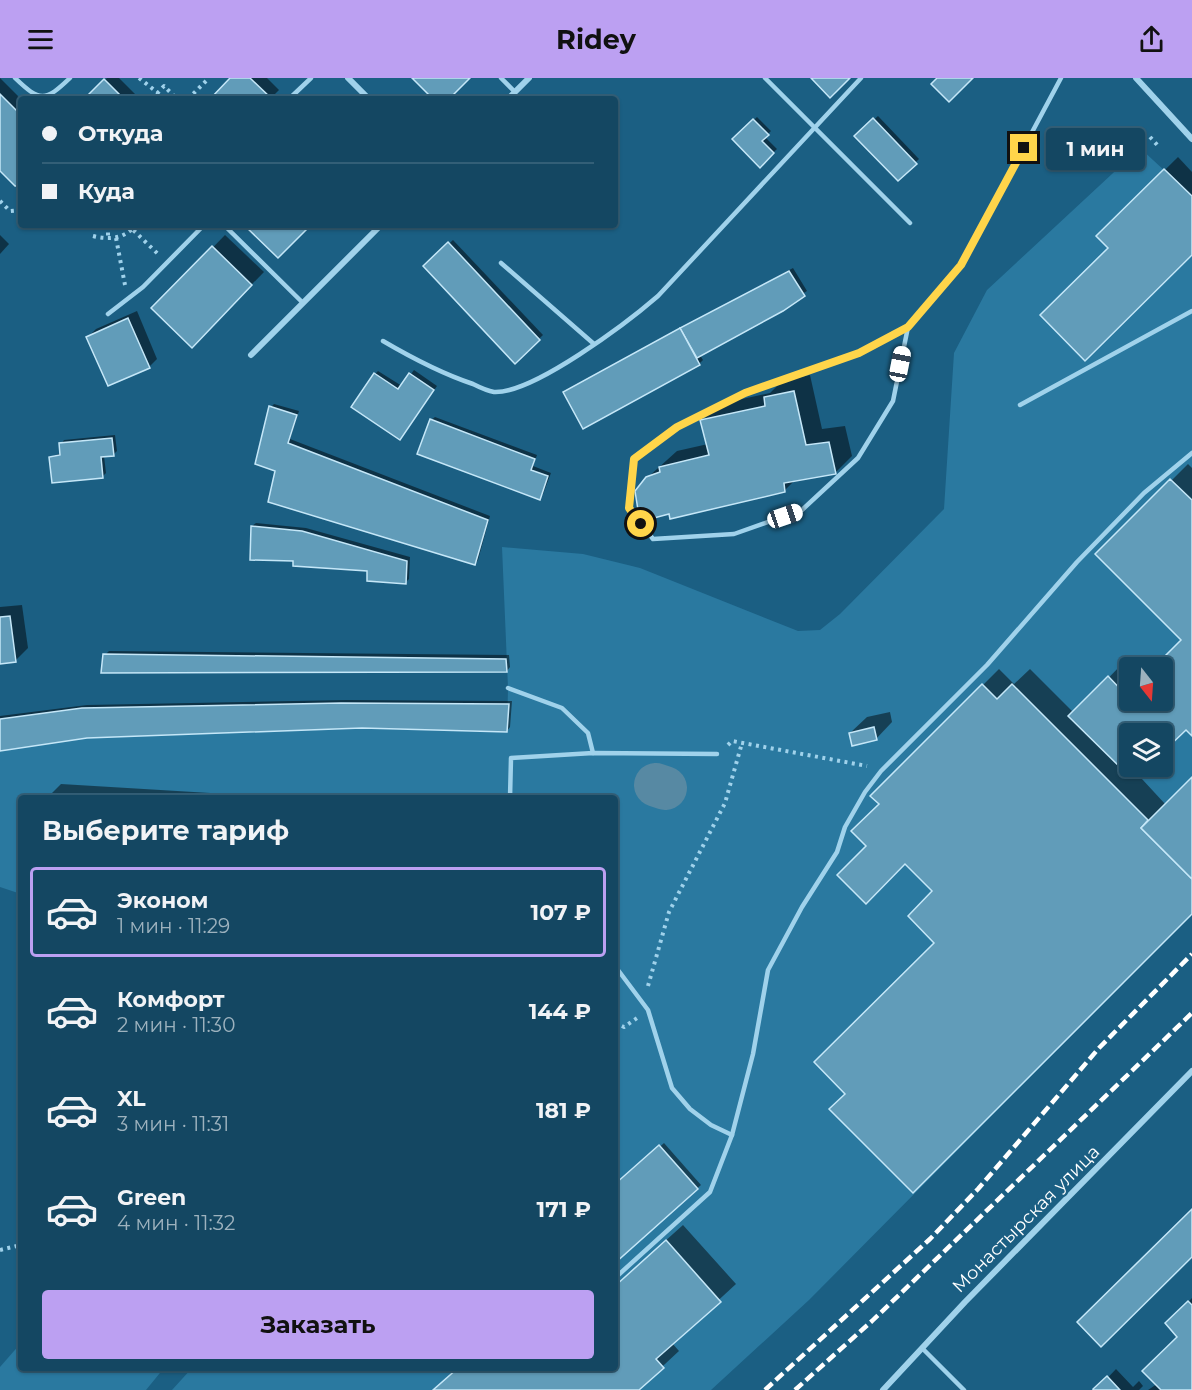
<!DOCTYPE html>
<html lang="ru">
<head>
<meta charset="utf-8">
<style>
  :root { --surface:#144762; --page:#1d4e68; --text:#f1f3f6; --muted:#9db2be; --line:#335f77; --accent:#bca0f2 }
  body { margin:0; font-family:Montserrat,sans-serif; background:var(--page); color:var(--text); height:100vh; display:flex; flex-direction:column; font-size:22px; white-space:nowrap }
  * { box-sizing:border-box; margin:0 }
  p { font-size:20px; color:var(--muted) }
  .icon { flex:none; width:33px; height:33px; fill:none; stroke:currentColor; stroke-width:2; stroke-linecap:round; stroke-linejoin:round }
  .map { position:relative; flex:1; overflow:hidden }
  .panel { position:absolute; left:18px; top:717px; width:600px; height:576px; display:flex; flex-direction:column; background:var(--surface); border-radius:6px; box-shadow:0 2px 4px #0004,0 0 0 2px var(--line) }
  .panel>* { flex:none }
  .hud { position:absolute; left:18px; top:18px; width:600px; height:132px; border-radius:6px; box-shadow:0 2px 4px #0004,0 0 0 2px var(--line); display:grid; align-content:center; height:132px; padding:0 24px; background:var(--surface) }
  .needle { width:39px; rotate:163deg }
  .fabs { position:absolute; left:1119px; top:579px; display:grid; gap:12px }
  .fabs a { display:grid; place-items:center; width:54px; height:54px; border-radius:6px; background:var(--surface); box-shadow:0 2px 4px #0004,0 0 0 2px var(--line); font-size:30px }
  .end { position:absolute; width:27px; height:27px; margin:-14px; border:8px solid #ffd54a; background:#111; box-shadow:0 0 0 3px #111 }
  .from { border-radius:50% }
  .bubble { position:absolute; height:42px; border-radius:6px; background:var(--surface); box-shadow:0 2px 4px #0004,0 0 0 2px var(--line); font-size:20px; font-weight:700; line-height:42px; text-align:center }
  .car { position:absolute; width:18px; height:36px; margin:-18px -9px; border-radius:8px; box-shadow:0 0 4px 2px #0007; background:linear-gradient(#fff 24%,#345 0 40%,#fff 0 76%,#345 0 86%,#fff 0) }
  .hud b { display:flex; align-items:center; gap:21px; height:57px; font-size:22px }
  .hud b+b { border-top:2px solid var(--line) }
  .hud i { width:15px; height:15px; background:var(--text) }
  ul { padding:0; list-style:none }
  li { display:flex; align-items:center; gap:18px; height:90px; margin:0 12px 9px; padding:0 12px; border:3px solid transparent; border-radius:6px }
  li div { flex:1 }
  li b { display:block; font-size:22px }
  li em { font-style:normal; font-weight:700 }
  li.active { border-color:var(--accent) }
  li>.icon { width:54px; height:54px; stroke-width:1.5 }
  h2 { padding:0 24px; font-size:27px; line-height:72px }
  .primary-button { display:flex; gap:12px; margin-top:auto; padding:12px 24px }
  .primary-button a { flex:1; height:69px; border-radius:6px; background:var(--accent); color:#111; font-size:24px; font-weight:700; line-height:69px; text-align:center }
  header { display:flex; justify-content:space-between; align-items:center; height:78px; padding:0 24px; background:var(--accent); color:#111; font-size:27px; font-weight:700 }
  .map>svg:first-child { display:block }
  .green { fill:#2a79a0; fill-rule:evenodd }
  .shadow { fill:#0007 }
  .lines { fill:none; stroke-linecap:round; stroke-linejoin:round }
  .river { stroke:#5789a3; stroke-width:44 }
  .building { fill:#619cb9; stroke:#c5e7f8; stroke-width:1.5 }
  .path { stroke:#a0d2eb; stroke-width:4; stroke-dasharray:3 4.5; stroke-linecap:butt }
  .lane { stroke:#a0d2eb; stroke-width:4.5 }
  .street { stroke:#a0d2eb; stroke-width:6 }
  .rail { stroke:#fff; stroke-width:4.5; stroke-dasharray:10 4.5; stroke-linecap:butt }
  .route { stroke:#ffd54a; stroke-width:8 }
  .labels { text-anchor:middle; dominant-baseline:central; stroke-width:4.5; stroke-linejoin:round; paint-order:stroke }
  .street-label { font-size:18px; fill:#fff; stroke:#1b5f83 }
</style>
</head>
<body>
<header><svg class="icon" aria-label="menu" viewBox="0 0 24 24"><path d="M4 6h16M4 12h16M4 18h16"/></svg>Ridey<svg class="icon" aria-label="share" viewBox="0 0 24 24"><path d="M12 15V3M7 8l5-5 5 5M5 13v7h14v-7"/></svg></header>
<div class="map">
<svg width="1192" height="1312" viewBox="0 0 1192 1312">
  <rect width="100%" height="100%" fill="#1b5f83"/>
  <g class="green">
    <path d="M1140,70l52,48v718l-383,386 -98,90h-539l20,-22h423v-570h-594v96l-21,-7v-136l87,-13 275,-10 145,4 1,-44 -6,-141 81,7 57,14 158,63 22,-1 20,-16 104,-105 10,-156 33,-63zM1130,590h32v32h-32zM1130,656h32v32h-32z"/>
    <polygon points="21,1265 21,1290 164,1290 146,1312 0,1312 0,1289"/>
  </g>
  <g class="shadow">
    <polygon points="0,0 21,21 21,106 0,91"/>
    <polygon points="107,0 119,0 140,21 85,21"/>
    <polygon points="232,0 267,0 279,12 270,21 212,21"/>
    <polygon points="878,38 919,81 898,101 856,58"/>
    <polygon points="757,39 771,53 765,59 777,71 760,87 734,61"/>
    <polygon points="1178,79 1192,94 1192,175 1110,169 1098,158"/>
    <polygon points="0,157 9,166 0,176"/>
    <polygon points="225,157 264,194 192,267 154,230"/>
    <polygon points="453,162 543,257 515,284 425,188"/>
    <polygon points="793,190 807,213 700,277 703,282 699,286 565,314"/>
    <polygon points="137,233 157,281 149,289 88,259 96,251"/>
    <polygon points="414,292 437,308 404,356 375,296 378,293 402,308"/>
    <polygon points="810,297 822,351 845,348 852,378 835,395 795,402 784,413 647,400 677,373 708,366 702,343 719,326 770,315 782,303"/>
    <polygon points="274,326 299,333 290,361 490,438 478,482 475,486 277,392 271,329"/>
    <polygon points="435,339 537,377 533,388 551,395 543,416 539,420 431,342"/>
    <polygon points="115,357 117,373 113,377 104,378 106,395 102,399 51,379 61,375 61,366 64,362"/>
    <polygon points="1188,386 1192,390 1192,656 1186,650 1162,656 1130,656 1130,688 1166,727 1192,701 1192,834 848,1015 937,865 934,813 905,784 868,768 881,726 872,718 999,591 1014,606 1030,591 1074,635 1125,583 1132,590 1130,590 1130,622 1162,622 1184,562 1098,476"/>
    <polygon points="256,445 306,450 410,479 409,501 405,505 368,491 295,482 252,448"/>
    <polygon points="22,527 28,570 15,583 0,585 0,529"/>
    <polygon points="109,573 509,577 510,589 507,593 105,577"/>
    <polygon points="346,622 512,623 510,649 507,653 362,648 87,659 0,672 0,638 87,627"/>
    <polygon points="890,634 892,644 876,661 850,655 867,639"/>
    <polygon points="61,706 294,720 47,720"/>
    <polygon points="664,1065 701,1107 615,1183 615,1108"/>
    <polygon points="683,1147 736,1206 672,1265 679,1273 637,1312 434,1312 458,1290 615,1290 615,1208"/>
    <polygon points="1192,1220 1192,1312 1148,1312 1157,1306 1179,1259 1168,1245"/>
    <polygon points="1116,1291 1133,1309 1139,1303 1143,1308 1139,1312 1096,1312"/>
  </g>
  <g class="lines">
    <polyline class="river" points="656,707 665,710"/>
  </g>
  <g class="building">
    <polygon points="230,0 250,0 272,21 210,21"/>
    <polygon points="412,0 470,0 449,21 433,21"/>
    <polygon points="811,0 850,0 830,20"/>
    <polygon points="937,0 973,0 949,24 931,6"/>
    <polygon points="104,1 124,21 84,21"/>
    <polygon points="0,16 21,37 21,108 15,108 0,93"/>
    <polygon points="873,40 917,86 898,103 854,58"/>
    <polygon points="753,41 769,57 762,63 774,75 760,90 732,61"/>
    <polygon points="1164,91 1192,118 1192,177 1085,283 1040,237 1108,170 1096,158"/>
    <polygon points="244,147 311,147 278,180"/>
    <polygon points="448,164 540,262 515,286 423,188"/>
    <polygon points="212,168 252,207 192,270 151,230"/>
    <polygon points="789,193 805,218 783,233 697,280 680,250"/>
    <polygon points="128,240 150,290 108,308 86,259"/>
    <polygon points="680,250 700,287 583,351 563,314"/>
    <polygon points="374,295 398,311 409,295 434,312 400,362 351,329"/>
    <polygon points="794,313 806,367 829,364 836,396 784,405 785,414 670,441 669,436 654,440 638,432 635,413 646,399 660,394 659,389 709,377 700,342 765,328 764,319"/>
    <polygon points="269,328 297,337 288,365 488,442 475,487 268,424 275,393 255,386"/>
    <polygon points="430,341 535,381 531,392 548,398 540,422 417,376"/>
    <polygon points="112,360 114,378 101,379 103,400 52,405 49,379 60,377 59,365"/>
    <polygon points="1170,401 1192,422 1192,658 1186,652 1162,675 1162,656 1130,656 1130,688 1135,688 1127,696 1068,638 1108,598 1126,617 1130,613 1130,622 1162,622 1162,590 1153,590 1181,562 1095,476"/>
    <polygon points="251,448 302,453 407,483 406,506 367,503 367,493 293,488 293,483 250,482"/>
    <polygon points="10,538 16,584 0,586 0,539"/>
    <polygon points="103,576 506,581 507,594 101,595"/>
    <polygon points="982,606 997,621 1012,606 1148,742 1141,750 1192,801 1192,836 913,1115 829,1031 845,1016 814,984 934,865 908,838 932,813 905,786 866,826 837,797 866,768 851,753 879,726 870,718"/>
    <polygon points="341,625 509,626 507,654 362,650 87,660 0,673 0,641 82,630"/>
    <polygon points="874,649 877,662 852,668 849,655"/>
    <polygon points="1192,699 1192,801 1141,750"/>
    <polygon points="659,1067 698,1111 615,1185 615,1106"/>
    <polygon points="1192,1131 1192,1179 1101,1269 1077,1244"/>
    <polygon points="666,1162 721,1224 656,1281 664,1290 639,1312 433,1312 458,1290 615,1290 615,1208"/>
    <polygon points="1188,1223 1192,1227 1192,1312 1161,1312 1142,1293 1177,1259 1165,1245"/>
    <polygon points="1107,1298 1120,1312 1093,1312 1093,1311"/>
  </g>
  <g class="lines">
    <g class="path">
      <polyline points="139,0 158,15"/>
      <polyline points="152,21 164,8 177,21"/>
      <polyline points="188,21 209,0"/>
      <polyline points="1150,59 1160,70"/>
      <polyline points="0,123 10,133 21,132"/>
      <polyline points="108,147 108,161"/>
      <polyline points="128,147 158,176"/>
      <path d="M93,158c16,4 31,3 43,-11"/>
      <polyline points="116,160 125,207"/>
      <polyline points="728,667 732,663 867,688"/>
      <polyline points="648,908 669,834 725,725 742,665"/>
      <polyline points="615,945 624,949 637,940"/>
      <polyline points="0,1172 21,1167"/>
    </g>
    <g class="lane">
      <path d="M15,0c25,24 30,24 55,0"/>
      <polyline points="501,0 515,14"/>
      <polyline points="765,0 910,145"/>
      <polyline points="289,21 311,0"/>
      <polyline points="224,147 303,225"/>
      <polyline points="501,185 594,266"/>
      <polyline points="108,236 143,209 204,147"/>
      <polygon points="908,249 893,323 858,380 802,432 734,456 653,461 629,430 634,381 677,349 745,315 859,275"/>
      <polyline points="908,249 961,187 1061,0"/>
      <path d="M383,263c29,17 57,32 90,43 6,3 15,7 21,8 39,2 134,-70 164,-96l203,-218"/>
      <polyline points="1020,327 1192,233"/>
      <polyline points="508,610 562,630 588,655 593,675"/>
      <polyline points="510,720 511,680 593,675 717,676"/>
      <polyline points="615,888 648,932 672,1010 690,1031 711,1047 732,1057"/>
      <polyline points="615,1200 710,1114 732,1057 753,976 768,892 802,829 837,774 845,749 865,714 881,693 987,587 1077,484 1144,415 1192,375"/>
      <polyline points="922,1270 964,1312"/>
    </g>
    <g class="street">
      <polyline points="348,0 369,21"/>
      <polyline points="1136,0 1192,61"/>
      <polyline points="508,21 529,0"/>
      <polyline points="251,277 381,147"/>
      <polyline points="883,1312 965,1224 1192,993"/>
    </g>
    <g class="rail">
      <polyline points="765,1312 930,1161 978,1111 1099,970 1192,876"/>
      <polyline points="795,1312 872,1243 1192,935"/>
    </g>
  </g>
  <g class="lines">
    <polyline class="route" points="641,446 629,430 634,381 677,349 745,315 859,275 908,249 961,187 1024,70"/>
  </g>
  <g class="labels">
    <g class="street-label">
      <text transform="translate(1026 1141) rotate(-45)">Монастырская улица</text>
    </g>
  </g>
</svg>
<div class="fabs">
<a><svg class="needle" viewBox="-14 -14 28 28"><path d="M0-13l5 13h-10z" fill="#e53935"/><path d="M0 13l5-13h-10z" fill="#9db2be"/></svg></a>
<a><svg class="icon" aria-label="layers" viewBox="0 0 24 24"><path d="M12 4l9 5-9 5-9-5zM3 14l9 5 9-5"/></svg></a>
</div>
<i class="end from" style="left:641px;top:446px"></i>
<i class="end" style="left:1024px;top:70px"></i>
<div class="bubble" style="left:1046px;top:50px;width:99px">1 мин</div>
<i class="car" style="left:900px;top:286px;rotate:11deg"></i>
<i class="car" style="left:785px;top:438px;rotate:71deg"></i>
<div class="hud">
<b><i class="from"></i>Откуда</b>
<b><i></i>Куда</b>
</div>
<section class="panel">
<h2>Выберите тариф</h2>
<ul>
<li class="active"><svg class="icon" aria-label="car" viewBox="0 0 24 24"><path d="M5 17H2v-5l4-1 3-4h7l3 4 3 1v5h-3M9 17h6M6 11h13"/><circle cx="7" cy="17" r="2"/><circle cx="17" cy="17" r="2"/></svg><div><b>Эконом</b><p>1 мин · 11:29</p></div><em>107 ₽</em></li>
<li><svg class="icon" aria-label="car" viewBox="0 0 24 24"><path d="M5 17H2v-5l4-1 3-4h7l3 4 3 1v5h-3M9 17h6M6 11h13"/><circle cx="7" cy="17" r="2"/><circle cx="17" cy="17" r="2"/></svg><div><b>Комфорт</b><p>2 мин · 11:30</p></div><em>144 ₽</em></li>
<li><svg class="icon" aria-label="car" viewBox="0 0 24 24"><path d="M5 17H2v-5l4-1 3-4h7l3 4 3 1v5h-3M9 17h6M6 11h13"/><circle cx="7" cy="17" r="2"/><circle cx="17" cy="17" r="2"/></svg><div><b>XL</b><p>3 мин · 11:31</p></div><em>181 ₽</em></li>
<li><svg class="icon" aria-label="car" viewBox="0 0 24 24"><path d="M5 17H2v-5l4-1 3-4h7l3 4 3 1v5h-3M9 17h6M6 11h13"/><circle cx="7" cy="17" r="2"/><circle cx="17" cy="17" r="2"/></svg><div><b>Green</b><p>4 мин · 11:32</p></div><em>171 ₽</em></li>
</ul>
<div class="primary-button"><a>Заказать</a></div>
</section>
</div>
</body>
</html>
